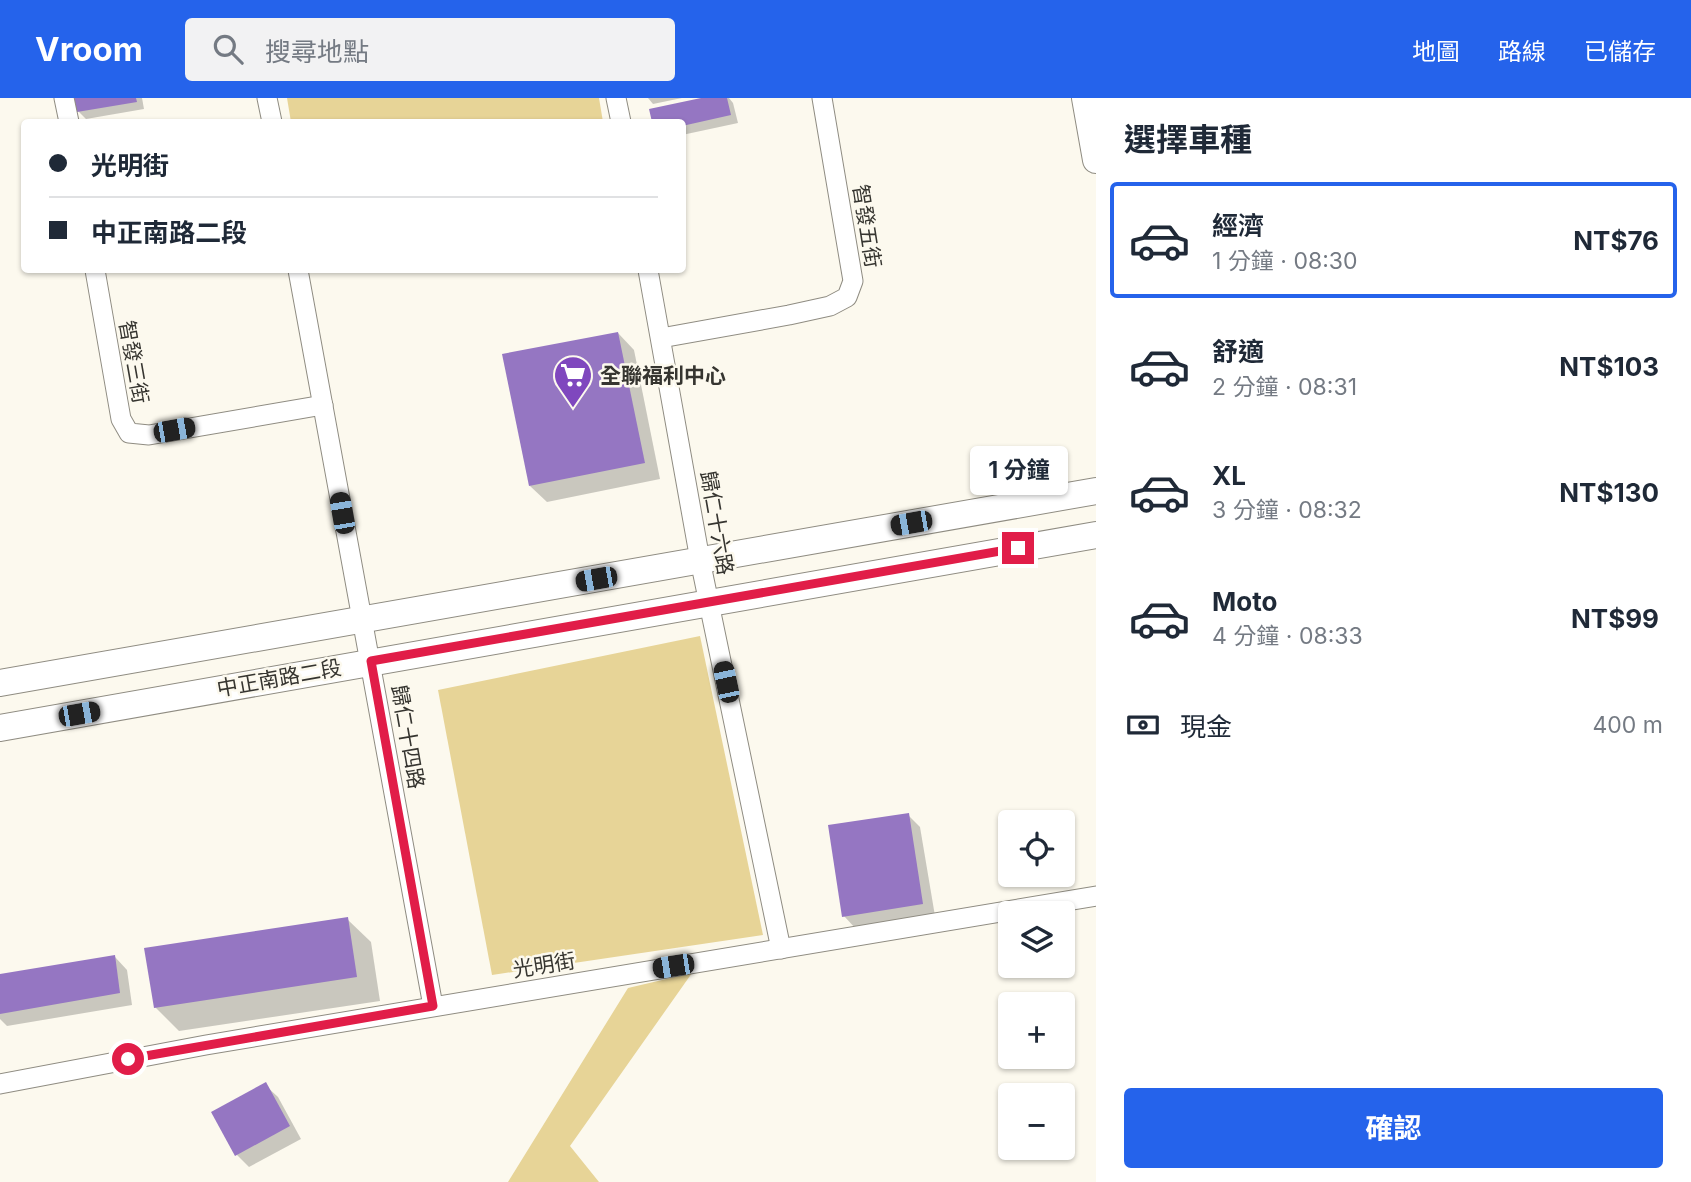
<!DOCTYPE html>
<html lang="zh-TW">
<head>
<meta charset="utf-8">
<style>
  :root { --surface:#fff; --page:#f2f2f3; --text:#1f2937; --muted:#747a83; --line:#e0e1e3; --accent:#2563eb }
  body { margin:0; font-family:Inter,"Noto Sans TC",sans-serif; background:var(--page); color:var(--text); height:100vh; display:flex; flex-direction:column; font-size:26px; white-space:nowrap }
  * { box-sizing:border-box; margin:0 }
  p { font-size:23px; color:var(--muted) }
  .icon { flex:none; width:38px; height:38px; fill:none; stroke:currentColor; stroke-width:2; stroke-linecap:round; stroke-linejoin:round }
  .map { position:relative; flex:1; overflow:hidden }
  .details { display:flex; flex-direction:column; background:var(--surface); width:595px }
  .details>* { flex:none }
  .banner { position:absolute; left:21px; top:21px; width:665px; height:154px; border-radius:7px; box-shadow:0 2px 5px #0004; display:grid; align-content:center; height:154px; padding:0 28px; background:var(--surface) }
  .fabs { position:absolute; left:998px; top:712px; display:grid; gap:14px }
  .fabs a { display:grid; place-items:center; width:77px; height:77px; border-radius:7px; background:var(--surface); box-shadow:0 2px 5px #0004; font-size:35px }
  .end { position:absolute; width:32px; height:32px; margin:-16px; border:9px solid #e11d48; background:#fff; box-shadow:0 0 0 4px #fff }
  .from { border-radius:50% }
  .bubble { position:absolute; height:49px; border-radius:7px; background:var(--surface); box-shadow:0 2px 5px #0004; font-size:23px; font-weight:700; line-height:49px; text-align:center }
  .car { position:absolute; width:21px; height:42px; margin:-21px -10px; border-radius:9px; box-shadow:0 0 5px 2px #0007; background:linear-gradient(#222 24%,#8ab4d8 0 40%,#222 0 76%,#8ab4d8 0 86%,#222 0) }
  .banner b { display:flex; align-items:center; gap:24px; height:66px; font-size:26px }
  .banner b+b { border-top:2px solid var(--line) }
  .banner i { width:18px; height:18px; background:var(--text) }
  ul { padding:0; list-style:none }
  li { display:flex; align-items:center; gap:21px; height:116px; margin:0 14px 10px; padding:0 14px; border:4px solid transparent; border-radius:7px }
  li div { flex:1 }
  li b { display:block; font-size:26px }
  li em { font-style:normal; font-weight:700 }
  li.selected { border-color:var(--accent) }
  li>.icon { width:63px; height:63px; stroke-width:1.5 }
  h2 { padding:0 28px; font-size:32px; line-height:84px }
  .pay { display:flex; align-items:center; gap:18px; height:77px; padding:0 28px; font-size:26px }
  .pay p { margin-inline-start:auto }
  .cta { display:flex; gap:14px; margin-top:auto; padding:14px 28px }
  .cta a { flex:1; height:80px; border-radius:7px; background:var(--accent); color:#fff; font-size:28px; font-weight:700; line-height:80px; text-align:center }
  header { display:flex; align-items:center; gap:42px; box-sizing:border-box; height:98px; padding:0 35px; background:var(--accent); color:#fff }
  header strong { font-size:33px }
  nav { display:flex; gap:38px; margin-inline-start:auto; font-size:24px }
  .search { width:490px; height:63px; background:var(--page); display:flex; align-items:center; gap:18px; box-sizing:border-box; padding:0 24px; border-radius:7px; color:var(--muted); font-size:26px }
  main { display:flex; flex:1; min-height:0 }
  .map>svg:first-child { display:block }
  .green { fill:#e7d497 }
  .shadow { fill:#0003 }
  .building { fill:#9576c2 }
  .lines { fill:none; stroke-linecap:round; stroke-linejoin:round }
  .street-casing { stroke:#8f8c82; stroke-width:21 }
  .secondary-casing { stroke:#8f8c82; stroke-width:28 }
  .street { stroke:#fff; stroke-width:19 }
  .secondary { stroke:#fff; stroke-width:26 }
  .route { stroke:#e11d48; stroke-width:9 }
  .labels { text-anchor:middle; dominant-baseline:central; stroke-width:5; stroke-linejoin:round; paint-order:stroke }
  .street-label { font-size:21px; fill:#363530; stroke:#fcf9ee }
  .poi-label { font-size:21px; font-weight:bold; fill:#363530; stroke:#fcf9ee; text-anchor:start }
</style>
</head>
<body>
<header>
<strong>Vroom</strong>
<div class="search"><svg class="icon" aria-label="search" viewBox="0 0 24 24"><circle cx="10" cy="10" r="6"/><path d="M15 15l6 6"/></svg>搜尋地點</div>
<nav><a>地圖</a><a>路線</a><a>已儲存</a></nav>
</header>
<main>
<div class="map">
<svg width="1096" height="1084" viewBox="0 0 1096 1084">
  <rect width="100%" height="100%" fill="#fcf9ee"/>
  <g class="green">
    <polygon points="287,0 599,0 603,24 291,24"/>
    <polygon points="700,538 763,837 492,877 438,592"/>
    <polygon points="692,875 570,1048 599,1084 508,1084 628,890"/>
  </g>
  <g class="shadow">
    <polygon points="76,0 142,0 144,11 86,21 78,13"/>
    <polygon points="648,0 682,0 653,6"/>
    <polygon points="709,0 729,0 733,5 738,25 682,37 682,24 653,24 651,13"/>
    <polygon points="618,235 634,252 660,381 547,404 530,388"/>
    <polygon points="908,717 920,729 935,818 856,831 844,818"/>
    <polygon points="347,821 371,844 380,903 179,933 155,909"/>
    <polygon points="115,859 127,872 132,907 7,928 0,921 0,878"/>
    <polygon points="265,987 278,999 301,1041 249,1069 237,1057"/>
  </g>
  <g class="building">
    <polygon points="74,0 136,0 137,4 77,14"/>
    <polygon points="701,0 727,0 731,17 682,28 682,24 652,24 649,11"/>
    <polygon points="618,234 645,365 529,388 502,256"/>
    <polygon points="909,715 923,806 842,819 828,727"/>
    <polygon points="348,819 357,879 154,910 144,850"/>
    <polygon points="115,857 120,895 0,916 0,876"/>
    <polygon points="266,984 290,1028 235,1058 211,1014"/>
  </g>
  <g class="lines">
    <defs>
      <g id="street">
        <polyline points="64,0 69,24"/>
        <polyline points="267,0 272,24"/>
        <polyline points="616,0 621,24"/>
        <polyline points="95,172 121,321 129,335 149,337 323,307"/>
        <polyline points="298,172 433,908"/>
        <polyline points="648,172 700,462 781,851"/>
        <polyline points="661,240 789,217 830,208 847,199 853,183 822,0"/>
        <polyline points="0,986 206,947 1096,798"/>
      </g>
      <g id="secondary">
        <polyline points="1085,0 1096,62"/>
        <polyline points="0,585 1096,393"/>
        <polyline points="0,630 1096,437"/>
      </g>
    </defs>
    <use href="#street" class="street-casing"/>
    <use href="#secondary" class="secondary-casing"/>
    <use href="#street" class="street"/>
    <use href="#secondary" class="secondary"/>
  </g>
  <g class="lines">
    <polyline class="route" points="128,961 433,908 371,563 1018,450"/>
  </g>
  <defs>
    <symbol id="supermarket-pin" viewBox="-11 -11 22 30"><path d="M0 17L-7.5 6A9.5 9.5 0 1 1 7.5 6Z" fill="#7f47be" stroke="#fcf9ee"/><path d="M-6-5.5h2.5l.6 2H6L4.5 2H-2.5L-4.4-4H-6ZM-1.5 3.2a1.3 1.3 0 1 0 .1 0ZM3 3.2a1.3 1.3 0 1 0 .1 0Z" fill="#fff"/></symbol>
  </defs>
  <g fill-rule="evenodd">
    <use href="#supermarket-pin" x="551" y="255" width="44" height="60"/>
  </g>
  <g class="labels">
    <g class="street-label">
      <text transform="translate(867 128) rotate(81)">智發五街</text>
      <text transform="translate(134 264) rotate(80)">智發三街</text>
      <text transform="translate(717 425) rotate(80)">歸仁十六路</text>
      <text transform="translate(279 580) rotate(-10)">中正南路二段</text>
      <text transform="translate(408 639) rotate(80)">歸仁十四路</text>
      <text transform="translate(544 867) rotate(-9)">光明街</text>
    </g>
    <g class="poi-label">
      <text x="600" y="277">全聯福利中心</text>
    </g>
  </g>
</svg>
<div class="fabs">
<a><svg class="icon" aria-label="locate" viewBox="0 0 24 24"><circle cx="12" cy="12" r="6"/><path d="M12 2v4M12 18v4M2 12h4M18 12h4"/></svg></a>
<a><svg class="icon" aria-label="layers" viewBox="0 0 24 24"><path d="M12 4l9 5-9 5-9-5zM3 14l9 5 9-5"/></svg></a>
<a>+</a>
<a>−</a>
</div>
<i class="end from" style="left:128px;top:961px"></i>
<i class="end" style="left:1018px;top:450px"></i>
<div class="bubble" style="left:970px;top:348px;width:98px">1 分鐘</div>
<i class="car" style="left:174px;top:332px;rotate:80deg"></i>
<i class="car" style="left:342px;top:415px;rotate:350deg"></i>
<i class="car" style="left:911px;top:425px;rotate:260deg"></i>
<i class="car" style="left:596px;top:481px;rotate:260deg"></i>
<i class="car" style="left:726px;top:584px;rotate:348deg"></i>
<i class="car" style="left:79px;top:616px;rotate:80deg"></i>
<i class="car" style="left:673px;top:868px;rotate:261deg"></i>
<div class="banner">
<b><i class="from"></i>光明街</b>
<b><i></i>中正南路二段</b>
</div>
</div>
<section class="details">
<h2>選擇車種</h2>
<ul>
<li class="selected"><svg class="icon" aria-label="car" viewBox="0 0 24 24"><path d="M5 17H2v-5l4-1 3-4h7l3 4 3 1v5h-3M9 17h6M6 11h13"/><circle cx="7" cy="17" r="2"/><circle cx="17" cy="17" r="2"/></svg><div><b>經濟</b><p>1 分鐘 · 08:30</p></div><em>NT$76</em></li>
<li><svg class="icon" aria-label="car" viewBox="0 0 24 24"><path d="M5 17H2v-5l4-1 3-4h7l3 4 3 1v5h-3M9 17h6M6 11h13"/><circle cx="7" cy="17" r="2"/><circle cx="17" cy="17" r="2"/></svg><div><b>舒適</b><p>2 分鐘 · 08:31</p></div><em>NT$103</em></li>
<li><svg class="icon" aria-label="car" viewBox="0 0 24 24"><path d="M5 17H2v-5l4-1 3-4h7l3 4 3 1v5h-3M9 17h6M6 11h13"/><circle cx="7" cy="17" r="2"/><circle cx="17" cy="17" r="2"/></svg><div><b>XL</b><p>3 分鐘 · 08:32</p></div><em>NT$130</em></li>
<li><svg class="icon" aria-label="car" viewBox="0 0 24 24"><path d="M5 17H2v-5l4-1 3-4h7l3 4 3 1v5h-3M9 17h6M6 11h13"/><circle cx="7" cy="17" r="2"/><circle cx="17" cy="17" r="2"/></svg><div><b>Moto</b><p>4 分鐘 · 08:33</p></div><em>NT$99</em></li>
</ul>
<div class="pay"><svg class="icon" aria-label="cash" viewBox="0 0 24 24"><path d="M3 7h18v10H3z"/><circle cx="12" cy="12" r="2"/></svg>現金<p>400 m</p></div>
<div class="cta"><a>確認</a></div>
</section>
</main>
</body>
</html>
